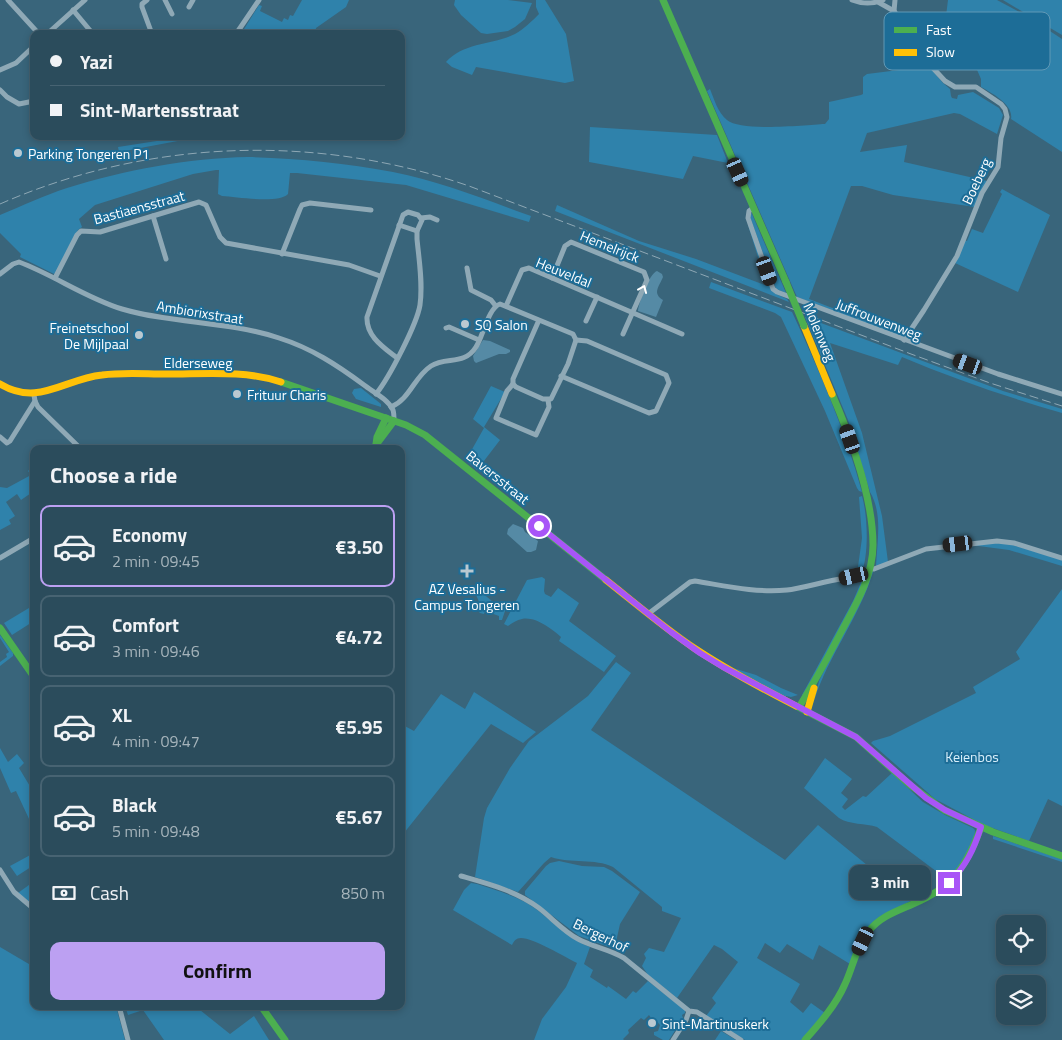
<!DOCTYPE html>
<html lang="en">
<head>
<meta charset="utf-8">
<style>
  :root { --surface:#2b4c5c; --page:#335362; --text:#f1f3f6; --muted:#a6b4bb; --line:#476372; --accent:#bca0f2 }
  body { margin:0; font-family:"Titillium Web",sans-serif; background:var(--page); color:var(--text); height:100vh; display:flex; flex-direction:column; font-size:19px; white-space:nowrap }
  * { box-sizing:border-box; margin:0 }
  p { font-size:16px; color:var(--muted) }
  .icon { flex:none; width:28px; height:28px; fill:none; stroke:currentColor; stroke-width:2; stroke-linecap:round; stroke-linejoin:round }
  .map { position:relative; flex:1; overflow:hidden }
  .side { position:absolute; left:30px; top:445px; width:375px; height:565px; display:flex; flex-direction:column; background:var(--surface); border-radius:10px; box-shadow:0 2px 8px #0003,0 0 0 1px var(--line) }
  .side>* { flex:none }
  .hud { position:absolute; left:30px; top:30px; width:375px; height:110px; border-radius:10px; box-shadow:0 2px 8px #0003,0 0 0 1px var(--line); display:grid; align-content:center; height:110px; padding:0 20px; background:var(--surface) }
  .tools { position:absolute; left:996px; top:915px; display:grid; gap:10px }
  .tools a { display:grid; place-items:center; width:50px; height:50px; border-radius:10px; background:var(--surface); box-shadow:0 2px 8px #0003,0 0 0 1px var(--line); font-size:25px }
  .end { position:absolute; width:22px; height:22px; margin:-11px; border:6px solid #a855f7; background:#fff; box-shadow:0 0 0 2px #fff }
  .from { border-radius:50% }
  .bubble { position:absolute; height:35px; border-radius:10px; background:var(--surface); box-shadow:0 2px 8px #0003,0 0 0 1px var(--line); font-size:16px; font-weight:700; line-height:35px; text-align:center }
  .car { position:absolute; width:15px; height:30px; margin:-15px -8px; border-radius:6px; box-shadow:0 0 4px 1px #0007; background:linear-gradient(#222 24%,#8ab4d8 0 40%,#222 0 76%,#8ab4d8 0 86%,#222 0) }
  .hud b { display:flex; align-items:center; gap:18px; height:48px; font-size:19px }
  .hud b+b { border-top:1px solid var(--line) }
  .hud i { width:12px; height:12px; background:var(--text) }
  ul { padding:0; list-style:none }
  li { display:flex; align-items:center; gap:15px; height:82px; margin:0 10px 8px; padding:0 10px; border:2px solid var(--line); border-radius:10px }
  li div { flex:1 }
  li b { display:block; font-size:19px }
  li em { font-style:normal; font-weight:700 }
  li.on { border-color:var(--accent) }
  li>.icon { width:45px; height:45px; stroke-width:1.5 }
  h2 { padding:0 20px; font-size:22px; line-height:60px }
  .pay { display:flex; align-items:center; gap:12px; height:55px; padding:0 20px; font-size:19px }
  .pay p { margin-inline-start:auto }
  .primary-button { display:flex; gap:10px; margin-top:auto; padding:10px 20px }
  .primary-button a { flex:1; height:58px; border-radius:10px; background:var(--accent); color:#111; font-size:20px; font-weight:700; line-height:58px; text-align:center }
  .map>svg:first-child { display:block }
  .green { fill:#2f82ab }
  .water { fill:#558aa5 }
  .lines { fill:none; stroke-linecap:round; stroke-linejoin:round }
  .street { stroke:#8fa9b6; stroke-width:5 }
  .fast { stroke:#4caf50; stroke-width:7 }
  .slow { stroke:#ffc107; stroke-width:7 }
  .rail { stroke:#8ea8b5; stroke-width:1; stroke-dasharray:9 4; stroke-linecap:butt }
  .fast-bridge { stroke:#4caf50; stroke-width:7 }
  .oneway { stroke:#fff }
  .route { stroke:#a855f7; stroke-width:6 }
  .poi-dot { fill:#bac9d1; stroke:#1d6d97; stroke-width:2 }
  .labels { text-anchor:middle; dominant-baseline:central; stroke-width:4; stroke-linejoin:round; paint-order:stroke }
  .poi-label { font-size:14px; fill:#fff; stroke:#1d6d97; text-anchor:start }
  .street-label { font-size:14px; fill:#fff; stroke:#1d6d97 }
  .park-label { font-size:14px; fill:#d8effb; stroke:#1d6d97 }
  .key { fill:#1d6d97; stroke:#6199b6; stroke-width:1 }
  .key-label { font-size:14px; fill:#fff }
</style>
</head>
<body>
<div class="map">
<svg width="1062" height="1040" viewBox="0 0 1062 1040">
  <rect width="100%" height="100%" fill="#39657b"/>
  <g class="green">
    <polygon points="302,0 349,0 346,7 316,28 315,34 241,34 259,5 262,6 260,11 282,22 284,18 288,20 290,15 293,16"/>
    <polygon points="455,0 508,0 532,3 525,19 515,27 508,31 487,34 481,33 461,15 454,5"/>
    <path d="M536,0h9l21,34 8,47 -9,2 -89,-16 -4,8 -20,-8 -6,-5c18,-20 47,-17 69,-28 9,-5 17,-13 24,-20l-3,-7z"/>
    <path d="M948,0h49l30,16 35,23v113l-51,-33c3,-14 -19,-26 -30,-32v-8l-20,-46 -4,-18 -11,1z"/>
    <polygon points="1003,0 1062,0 1062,35"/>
    <path d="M922,58l21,25 7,6 1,7 1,2 5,1 1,-4 15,-3 26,16 4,7 -6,19 -37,-20 -6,-1 -87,20 -7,19 47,-7 -3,17 83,19 -12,26 -82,-12 -31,-9h-11l-42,113 96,37 -2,1 -106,-40 -90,-206 3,-2c4,10 8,24 17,31 14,12 78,5 98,4l4,-5v-17l32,-7 2,-1v-17l4,-3 40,-5z"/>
    <polygon points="590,127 717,135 728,163 693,156 683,179 589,162"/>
    <polygon points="189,136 272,136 183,140 119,152 118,147"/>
    <path d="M248,157c49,1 97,6 145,15 47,9 93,28 138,44l-2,6 -123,-37 -109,-12h-7l-2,21c-10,10 -50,3 -66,2l-4,-2 1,-24h-3l-23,4 -98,31 -16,14 3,8 -4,3 -21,41 -3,3 -34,-17 1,-3 -21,-21v-18c22,-9 45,-20 67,-27 58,-18 121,-30 181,-31z"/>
    <polygon points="1002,189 1050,215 1018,292 955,263 964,240 967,241 972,229 983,233 1002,194 1000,192"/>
    <polygon points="557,205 639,241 696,259 767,286 748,225 749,225 776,294 787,299 789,302 555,211"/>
    <polygon points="751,213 752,214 786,293 776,289 750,217"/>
    <path d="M711,282l81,30c27,58 53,118 70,180l-3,-1 -2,-3 -32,-77 -44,-94 -6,-4 -66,-25z"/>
    <path d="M805,317l198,74 59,18v4c-55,-16 -108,-34 -160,-56l-4,8 -68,-22 32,90 20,83 6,46 -12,4c1,-24 7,-52 -6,-74l-22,-72z"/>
    <polygon points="491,386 505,392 484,427 500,440 477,470 466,460 484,428 473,419"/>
    <polygon points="361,388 381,404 381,407 356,399 352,393 354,389"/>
    <polygon points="34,461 34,491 21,500 17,494 6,502 15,516 9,520 11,524 0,530 0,487 7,488 31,475 28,471 32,467 31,465"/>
    <path d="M862,496c6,21 7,59 -1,79l-4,-1 5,-36 -3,-41z"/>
    <polygon points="996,543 1010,544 1062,560 1062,566 1009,550 971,545"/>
    <path d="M871,572h2c-14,46 -45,84 -59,129l5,-20z"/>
    <path d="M542,577l3,2 -1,12 1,3 6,3 7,-9 21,15 -10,18 47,35 -12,16 -45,-31 2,-4c-9,-8 -26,-21 -39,-18 -5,1 -10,4 -14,7l-4,-2 23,-44z"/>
    <polygon points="862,580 863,580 858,594 814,678 803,695 802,695 853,601"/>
    <polygon points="476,588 503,610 505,607 506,608 502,620 499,620 499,616 485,611 484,614 480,613 479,612 482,609 474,590"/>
    <polygon points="1062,589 1062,806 1048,799 1029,841 984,825 935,799 871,743 873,741 890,736 976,693 973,687 1020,659 1016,652"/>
    <polygon points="34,605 34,621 12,635 4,623"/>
    <polygon points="0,635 13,653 13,656 0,666 0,662 7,657 6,654 9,652 0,638"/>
    <path d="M616,662l15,11 -40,57 194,130 33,-35 93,76 -30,15 -31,48 -31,-19 -6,15 -26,-16 -7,9 -15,-10 -8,15 43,26 -10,18 13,11 8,-10 14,10 -23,27h-57l-39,-24 10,-13 -4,-5 26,-36 -16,-13 -8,-4 -37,53 -29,-23 -6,-9 4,-8 -2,-4 5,-6 15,4 17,-34 -19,-7v-4l-49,-40c-18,-9 -42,-3 -62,-10l-7,6 -26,29 -43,-15 9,-59 3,-10 23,-40 19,-27 59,-45z"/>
    <polygon points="733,668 756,675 781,688 798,695 791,697 786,696 786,698"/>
    <polygon points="474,692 536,732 523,743 491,724 404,833 401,830 401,724 414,731 441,694 465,709"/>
    <polygon points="0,748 8,762 17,754 24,763 19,768 34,793 34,819 30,821 16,791 11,793 0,768"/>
    <path d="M825,758l27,21 -11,14 7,6 -6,8 3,3 18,-14 3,1 26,-24 31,29 22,13 28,13 2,2c0,19 -15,37 -27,50l-71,-53c-11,-4 -28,-2 -38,-9l-35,-30z"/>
    <polygon points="993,836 1062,859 1062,862 993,839"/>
    <polygon points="34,853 34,865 17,876 10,866"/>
    <polygon points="559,861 582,866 604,867 612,871 640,892 620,924 616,942 609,947 579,936 525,895 525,891 546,866 550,863"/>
    <polygon points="33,882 34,883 34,906 18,893"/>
    <path d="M471,883l6,1c15,5 33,10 48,18 23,13 39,35 65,45l-6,17 9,6 -3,7 17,11 1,-2 18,13 7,-8 3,2 12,-12 37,29v3l-3,2 1,3 -14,22h-6l-9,-5v-3l4,-1 2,-6 -7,-8 -2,1 -2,-3 -5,5 -3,-2 -13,12 1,3 -6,6 1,1h-90l8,-21 24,-32 11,-24c-12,-6 -44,-25 -56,-25 -5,0 -7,3 -9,7l-59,-35 11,-20z"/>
    <polygon points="0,947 34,967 34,1006 116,1006 125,1040 0,1040"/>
    <polygon points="125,1006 195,1006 230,1034 254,1016 269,1040 164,1040 143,1010 128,1015"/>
    <polygon points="721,1031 736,1040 715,1040"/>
  </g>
  <g class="water">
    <path d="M657,271l5,3 1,3c-4,10 -11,16 0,23l-7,17 -18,-6c1,-9 11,-37 19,-40z"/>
    <polygon points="483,340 490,341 510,350 510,352 506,354 499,354 476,363 474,361 473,356"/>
    <polygon points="513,524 523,528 525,532 538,541 536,550 531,552 527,552 507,534 508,529"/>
  </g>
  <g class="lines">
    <g class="street">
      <polyline points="8,0 39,34"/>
      <polyline points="147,0 142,4 142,7 152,34"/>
      <polyline points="165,0 172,14"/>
      <path d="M852,0c10,4 21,4 31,0"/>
      <polyline points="878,2 894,11 932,67 945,81 955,87 976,87 1001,104 1005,109 1007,117 1001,138 998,167 982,193 957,256 924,310 904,340"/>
      <polyline points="189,7 193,0"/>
      <polyline points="73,10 93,34"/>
      <polyline points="894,11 895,0"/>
      <polyline points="47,34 85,0"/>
      <polyline points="236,34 259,0"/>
      <polyline points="0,70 16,63 34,46"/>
      <polyline points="0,90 7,97 19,104 34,101"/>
      <polyline points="753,208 749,211 748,218 773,289 777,292 998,374 1062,394"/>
      <polyline points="153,216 166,259"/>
      <polyline points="421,218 430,217 437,220"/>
      <polyline points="399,225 417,231"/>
      <polyline points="282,254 300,209 302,205 310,203 371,210"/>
      <polyline points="467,268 471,290 491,300 495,305"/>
      <path d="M0,274l13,-10 6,-2c35,13 67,36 103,47 51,15 106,12 157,29 32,10 58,27 85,47 9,7 24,14 29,25 1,3 1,7 1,11"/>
      <polyline points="55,278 77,235 81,231 100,232 199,202 206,205 220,237 226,243 349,265 380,276"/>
      <polyline points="552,278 565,246 571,242 644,272 647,280 623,334"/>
      <polyline points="506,306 522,270 529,268 682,334"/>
      <polyline points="586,321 597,297"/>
      <polyline points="446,328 449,327 479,340"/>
      <polyline points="561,376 649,413 656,411 669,383 666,375 587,341 576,340"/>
      <polyline points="513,384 507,391 496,418 536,435 549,407 548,400"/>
      <path d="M376,394c13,-16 41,-70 44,-89 3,-22 -1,-45 -3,-66v-8l5,-11 -4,-5 -10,-3 -5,3 -36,102c-1,19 16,30 30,41"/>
      <polyline points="34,395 35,401 38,407 81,449"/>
      <path d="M391,407c19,-8 23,-30 40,-41 15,-10 33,0 45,-19 7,-10 12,-39 24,-43l39,16 -26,59v5l3,3 27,12h8l17,-35 8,-24 -3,-6 -34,-14"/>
      <polyline points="0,437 7,443 10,441 35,401"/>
      <polyline points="235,449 239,447 256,449"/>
      <polyline points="0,558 34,538"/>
      <polyline points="869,569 874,569 926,549 997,541 1014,543 1062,558"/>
      <path d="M648,614l42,-32 5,-1c31,5 60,12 92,9 20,-2 63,-17 80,-12"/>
      <polyline points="0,870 14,892 34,909"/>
      <path d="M461,876c28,8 55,15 78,32 13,10 24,23 39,31 15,8 31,10 46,19l65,53 8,1 44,28"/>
      <polyline points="119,1006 128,1040"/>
      <polyline points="673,1040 686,1020 689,1011"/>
    </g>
    <g class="fast">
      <polyline points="663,0 786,282"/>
      <polyline points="281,382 406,425 425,435 606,580"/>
      <polyline points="376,444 377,437 386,418"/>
      <polyline points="373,449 394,421"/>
      <polyline points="0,628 34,677"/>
      <polyline points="796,706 856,737 910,785 944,810 993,832 1062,856"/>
      <path d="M799,707c15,-24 28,-48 41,-73 15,-28 33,-57 33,-89 0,-49 -22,-107 -41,-151"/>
      <polyline points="261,1006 285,1040"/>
      <path d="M805,1040c15,-17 31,-35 40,-56 8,-17 11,-37 23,-52 11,-15 29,-21 45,-28 39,-16 54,-38 68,-77"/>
    </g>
    <g class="slow">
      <polyline points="804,326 832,394"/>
      <path d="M0,384c38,23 64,-5 102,-9 21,-3 43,-1 65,-1 38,0 78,-4 114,8"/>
      <path d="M606,580c29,23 57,47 88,68 33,22 67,40 102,58"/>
      <polyline points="807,712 814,688"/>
    </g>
    <path class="rail" d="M0,204c148,-65 316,-71 469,-18l442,168 79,29 72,23"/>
    <polyline class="fast-bridge" points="786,282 804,326"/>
  </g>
  <defs><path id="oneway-chevron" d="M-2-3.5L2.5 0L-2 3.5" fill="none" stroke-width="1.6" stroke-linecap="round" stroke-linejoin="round" transform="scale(1.25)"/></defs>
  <use class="oneway" href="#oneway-chevron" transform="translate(643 289) rotate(-67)"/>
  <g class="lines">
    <path class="route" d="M539,526l132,106 29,21 23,14 133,70 70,61 19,12 36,17c-7,22 -15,39 -32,56"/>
  </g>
  <g class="poi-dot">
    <circle cx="18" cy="153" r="5"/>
    <circle cx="465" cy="324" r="5"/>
    <circle cx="139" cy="335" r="5"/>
    <circle cx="237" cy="394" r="5"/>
    <path d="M464.5 563.5h5v5h5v5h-5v5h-5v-5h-5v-5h5z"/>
    <circle cx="652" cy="1023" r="5"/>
  </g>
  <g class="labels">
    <g class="poi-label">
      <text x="28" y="153">Parking Tongeren P1</text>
      <text x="475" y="324">SQ Salon</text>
      <text x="129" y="327" text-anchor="end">Freinetschool<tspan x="129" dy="16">De Mijlpaal</tspan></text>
      <text x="247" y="394">Frituur Charis</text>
      <text x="467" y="588" text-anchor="middle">AZ Vesalius -<tspan x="467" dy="16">Campus Tongeren</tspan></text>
      <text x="662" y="1023">Sint-Martinuskerk</text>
    </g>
    <g class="street-label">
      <text transform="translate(976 181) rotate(-65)">Boeberg</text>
      <text transform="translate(139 207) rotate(-15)">Bastiaensstraat</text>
      <text transform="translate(610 246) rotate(22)">Hemelrijck</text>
      <text transform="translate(564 272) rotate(22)">Heuveldal</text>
      <text transform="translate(200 312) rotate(9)">Ambiorixstraat</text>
      <text transform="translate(879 319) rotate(21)">Juffrouwenweg</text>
      <text transform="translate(820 332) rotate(67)">Molenweg</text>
      <text x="198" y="362">Elderseweg</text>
      <text transform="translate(498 477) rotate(39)">Baversstraat</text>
      <text transform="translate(601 935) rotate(26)">Bergerhof</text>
    </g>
    <g class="park-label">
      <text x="972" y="756">Keienbos</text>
    </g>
  </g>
  <rect x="884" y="12" width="166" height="58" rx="8" class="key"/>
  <rect x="894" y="27" width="23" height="6" fill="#4caf50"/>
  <rect x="894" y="49" width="23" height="7" fill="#ffc107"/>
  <g class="key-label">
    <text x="926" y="35">Fast</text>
    <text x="926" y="57">Slow</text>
  </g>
</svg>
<div class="tools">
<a><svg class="icon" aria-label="locate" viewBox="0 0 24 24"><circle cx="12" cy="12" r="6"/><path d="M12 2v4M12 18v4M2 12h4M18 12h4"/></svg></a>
<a><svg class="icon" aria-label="layers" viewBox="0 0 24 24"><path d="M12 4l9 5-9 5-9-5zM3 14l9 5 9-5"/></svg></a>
</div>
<i class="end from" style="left:539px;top:526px"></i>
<i class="end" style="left:949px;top:883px"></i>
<div class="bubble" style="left:849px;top:865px;width:82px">3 min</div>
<i class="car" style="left:738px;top:172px;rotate:156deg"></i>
<i class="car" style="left:767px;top:271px;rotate:160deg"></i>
<i class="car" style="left:968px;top:364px;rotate:290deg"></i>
<i class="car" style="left:850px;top:439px;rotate:341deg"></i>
<i class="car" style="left:958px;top:544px;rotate:263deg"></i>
<i class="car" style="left:854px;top:576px;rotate:257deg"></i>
<i class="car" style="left:863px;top:941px;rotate:205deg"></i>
<div class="hud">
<b><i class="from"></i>Yazi</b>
<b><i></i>Sint-Martensstraat</b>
</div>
<section class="side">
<h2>Choose a ride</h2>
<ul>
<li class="on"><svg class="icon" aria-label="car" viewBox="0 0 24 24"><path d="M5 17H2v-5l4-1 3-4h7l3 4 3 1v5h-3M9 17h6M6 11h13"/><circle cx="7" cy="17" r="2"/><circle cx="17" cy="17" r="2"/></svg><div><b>Economy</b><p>2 min · 09:45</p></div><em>€3.50</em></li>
<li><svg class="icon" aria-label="car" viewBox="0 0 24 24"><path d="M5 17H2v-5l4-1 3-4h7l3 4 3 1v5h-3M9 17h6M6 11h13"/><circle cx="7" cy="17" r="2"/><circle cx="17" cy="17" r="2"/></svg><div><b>Comfort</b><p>3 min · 09:46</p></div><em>€4.72</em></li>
<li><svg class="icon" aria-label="car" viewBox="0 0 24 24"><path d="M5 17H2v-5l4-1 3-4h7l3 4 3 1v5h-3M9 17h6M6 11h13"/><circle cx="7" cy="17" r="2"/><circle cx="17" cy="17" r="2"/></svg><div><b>XL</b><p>4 min · 09:47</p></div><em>€5.95</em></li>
<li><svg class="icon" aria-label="car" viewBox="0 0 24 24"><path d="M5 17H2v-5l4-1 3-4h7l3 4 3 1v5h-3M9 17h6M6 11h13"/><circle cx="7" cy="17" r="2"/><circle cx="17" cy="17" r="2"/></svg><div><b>Black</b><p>5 min · 09:48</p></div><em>€5.67</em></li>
</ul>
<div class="pay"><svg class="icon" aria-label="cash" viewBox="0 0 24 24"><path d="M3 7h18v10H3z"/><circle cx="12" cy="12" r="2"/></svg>Cash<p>850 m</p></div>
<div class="primary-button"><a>Confirm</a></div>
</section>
</div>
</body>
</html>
